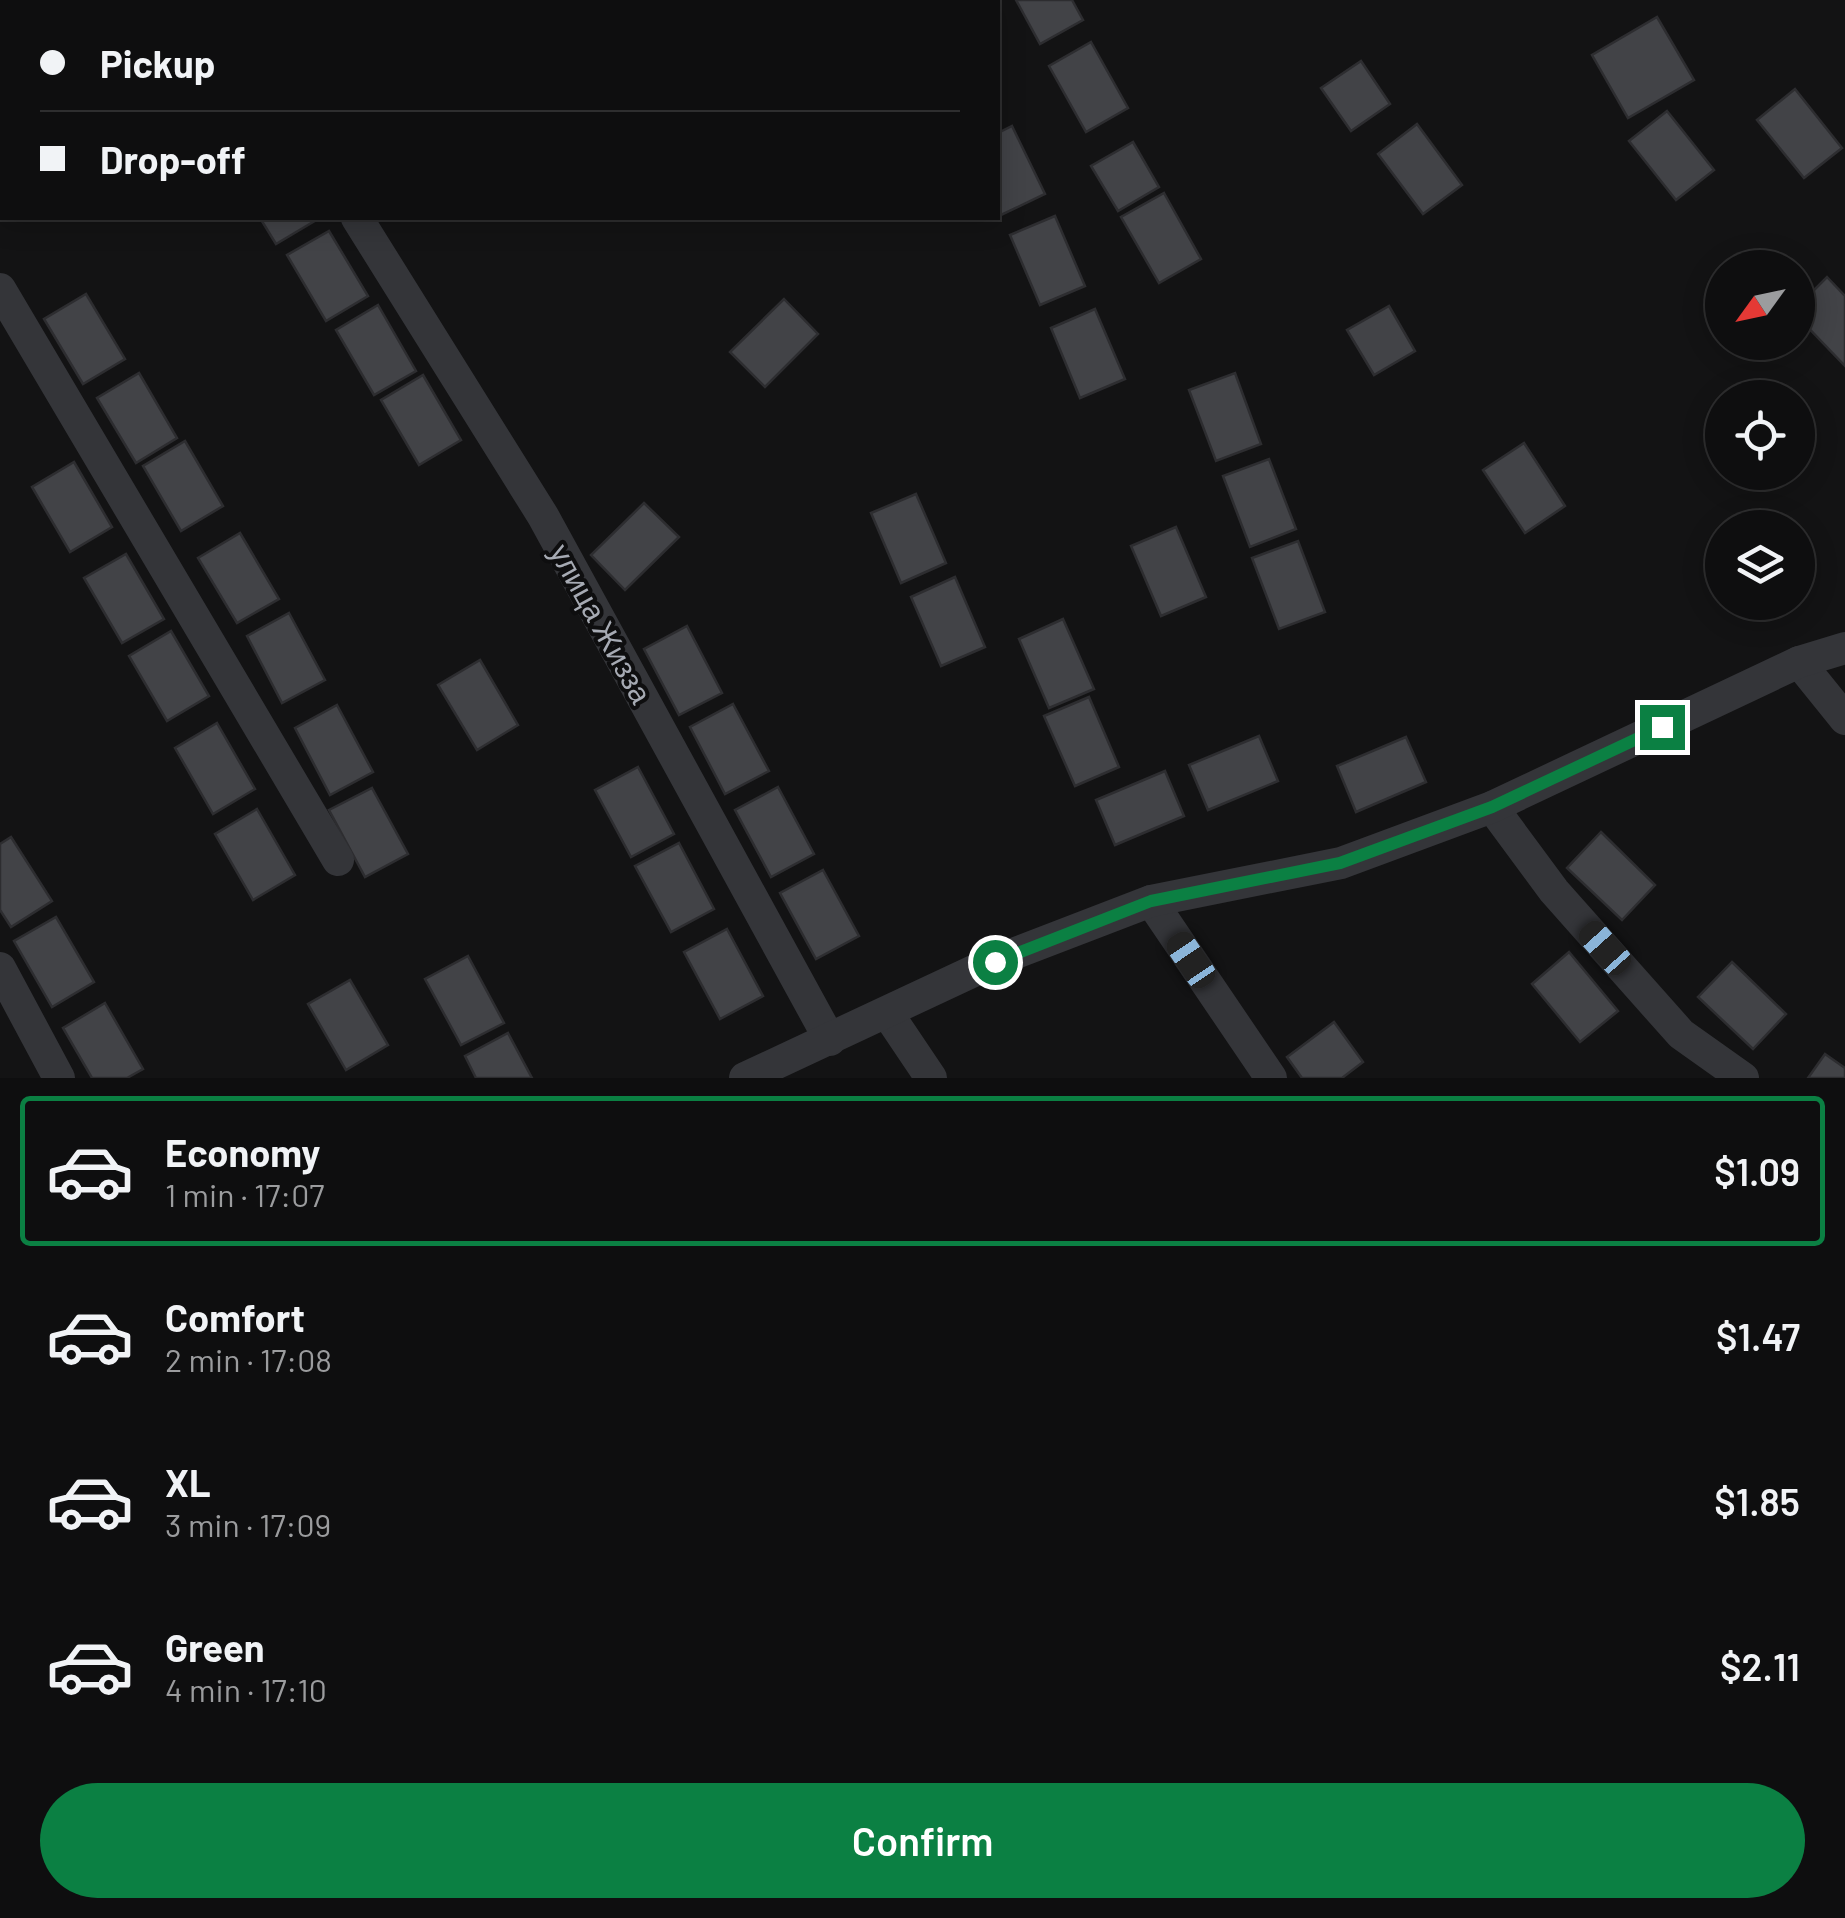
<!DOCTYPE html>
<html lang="en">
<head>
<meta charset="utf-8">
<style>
  :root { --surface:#0e0e0f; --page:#171718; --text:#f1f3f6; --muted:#9b9c9e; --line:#2e2e2f; --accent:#0b8043 }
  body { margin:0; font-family:Barlow,sans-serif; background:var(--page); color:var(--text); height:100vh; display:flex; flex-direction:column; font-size:38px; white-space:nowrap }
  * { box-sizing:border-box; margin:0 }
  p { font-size:32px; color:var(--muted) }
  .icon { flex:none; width:55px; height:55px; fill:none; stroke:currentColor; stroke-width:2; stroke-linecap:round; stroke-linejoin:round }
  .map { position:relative; height:1078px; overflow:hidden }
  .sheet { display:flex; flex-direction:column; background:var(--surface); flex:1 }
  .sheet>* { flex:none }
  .banner { position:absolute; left:0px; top:0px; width:1000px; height:220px; box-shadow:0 5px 25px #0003,0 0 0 2px var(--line); display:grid; align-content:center; height:220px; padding:0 40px; background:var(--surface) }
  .needle { width:65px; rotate:237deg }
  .controls { position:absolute; left:1705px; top:250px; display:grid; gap:20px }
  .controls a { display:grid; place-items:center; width:110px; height:110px; border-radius:50%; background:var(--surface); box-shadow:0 5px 25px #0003,0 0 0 2px var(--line); font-size:50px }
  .end { position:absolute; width:45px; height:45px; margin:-22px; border:12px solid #0b8043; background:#fff; box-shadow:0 0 0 5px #fff }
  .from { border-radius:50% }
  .car { position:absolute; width:30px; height:60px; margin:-30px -15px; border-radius:12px; box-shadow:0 0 8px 2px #0007; background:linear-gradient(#222 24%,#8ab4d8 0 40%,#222 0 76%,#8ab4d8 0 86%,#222 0) }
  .banner b { display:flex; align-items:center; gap:35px; height:95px; font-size:38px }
  .banner b+b { border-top:2px solid var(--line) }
  .banner i { width:25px; height:25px; background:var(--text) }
  ul { padding:18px 0 0; list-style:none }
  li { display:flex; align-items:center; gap:30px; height:150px; margin:0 20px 15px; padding:0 20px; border:5px solid transparent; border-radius:10px }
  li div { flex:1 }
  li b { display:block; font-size:38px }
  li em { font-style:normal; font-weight:600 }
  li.on { border-color:var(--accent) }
  li>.icon { width:90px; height:90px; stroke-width:1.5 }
  .primary-button { display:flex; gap:20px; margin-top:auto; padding:20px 40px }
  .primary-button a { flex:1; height:115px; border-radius:60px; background:var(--accent); color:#fff; font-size:40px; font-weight:600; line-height:115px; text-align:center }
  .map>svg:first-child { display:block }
  .building { fill:#424347; stroke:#2d2d30; stroke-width:2.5 }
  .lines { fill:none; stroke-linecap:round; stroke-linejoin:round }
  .minor { stroke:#343539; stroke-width:32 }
  .route { stroke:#0b8043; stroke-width:12 }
  .labels { text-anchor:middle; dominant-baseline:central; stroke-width:8; stroke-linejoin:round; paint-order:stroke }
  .street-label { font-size:30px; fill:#a6aab3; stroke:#0e0e0f }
</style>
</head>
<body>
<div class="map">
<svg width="1845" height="1078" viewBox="0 0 1845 1078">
  <rect width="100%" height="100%" fill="#131314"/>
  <g class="building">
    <polygon points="1016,0 1072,0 1083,20 1040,44"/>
    <polygon points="1657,17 1694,80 1628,118 1592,55"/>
    <polygon points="1091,42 1128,108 1086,132 1049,66"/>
    <polygon points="1361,61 1390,104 1351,131 1321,88"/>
    <polygon points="1795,89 1842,148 1804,178 1757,120"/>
    <polygon points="1667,111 1714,170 1676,200 1629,141"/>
    <polygon points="1417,124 1462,185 1423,214 1378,154"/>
    <polygon points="1012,126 1045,194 1001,215 998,207 998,133"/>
    <polygon points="1133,142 1159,187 1118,211 1091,166"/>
    <polygon points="1164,193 1201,259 1159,283 1121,217"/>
    <polygon points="1055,216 1085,286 1040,305 1010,235"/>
    <polygon points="260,218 317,218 318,219 276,244"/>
    <polygon points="329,231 368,296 326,321 287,255"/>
    <polygon points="1827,277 1845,296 1845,366 1798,317 1798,306"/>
    <polygon points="86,294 125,359 83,384 44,319"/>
    <polygon points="784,299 818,334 765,387 730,352"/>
    <polygon points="378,305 416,371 374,395 336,330"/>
    <polygon points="1389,306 1415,351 1374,375 1347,330"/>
    <polygon points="1095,309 1125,379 1080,398 1051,328"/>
    <polygon points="139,373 177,438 136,463 97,398"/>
    <polygon points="1235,373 1261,444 1216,461 1189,390"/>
    <polygon points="423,375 461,440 419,465 381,400"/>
    <polygon points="185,441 223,506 181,531 143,466"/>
    <polygon points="1524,443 1565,506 1525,533 1483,470"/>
    <polygon points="1269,459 1296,529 1250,547 1223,476"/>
    <polygon points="74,462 112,527 70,552 32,487"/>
    <polygon points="916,494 946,563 901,583 871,513"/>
    <polygon points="644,503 679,537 625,590 591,555"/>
    <polygon points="1176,527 1206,597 1161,616 1131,546"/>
    <polygon points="240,533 279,599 237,623 198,558"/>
    <polygon points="1298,541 1325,612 1279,629 1252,558"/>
    <polygon points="126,554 164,619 122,643 84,578"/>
    <polygon points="955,577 985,647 941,666 911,597"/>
    <polygon points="289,613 325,680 282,703 247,636"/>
    <polygon points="1063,619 1094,689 1049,708 1019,639"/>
    <polygon points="687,626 722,693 679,715 644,649"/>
    <polygon points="171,631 209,696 167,721 129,656"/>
    <polygon points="480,660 518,725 477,750 438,685"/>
    <polygon points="1089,697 1119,767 1075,786 1044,716"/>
    <polygon points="733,704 769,771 725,794 690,727"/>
    <polygon points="337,705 373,772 330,795 295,728"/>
    <polygon points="217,723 255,789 213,814 175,748"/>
    <polygon points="1259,736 1278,781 1208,810 1189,765"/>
    <polygon points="1406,737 1426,782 1356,812 1337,766"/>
    <polygon points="638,767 674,834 631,857 595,790"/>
    <polygon points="1165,771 1184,816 1115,845 1096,800"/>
    <polygon points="778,787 814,854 771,877 735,810"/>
    <polygon points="372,788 408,854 365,877 329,810"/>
    <polygon points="257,809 295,875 253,900 215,834"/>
    <polygon points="1601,832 1655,885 1622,920 1567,868"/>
    <polygon points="11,837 52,901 11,927 0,910 0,844"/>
    <polygon points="679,843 714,909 671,932 635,866"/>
    <polygon points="823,870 859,936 816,959 780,893"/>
    <polygon points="56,917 94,982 52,1007 14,941"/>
    <polygon points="727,929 763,996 720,1019 684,952"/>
    <polygon points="1569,952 1618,1011 1580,1042 1532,984"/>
    <polygon points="468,956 504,1023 461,1045 425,979"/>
    <polygon points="1732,962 1786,1014 1753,1049 1698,997"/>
    <polygon points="350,980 388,1045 346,1070 308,1004"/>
    <polygon points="105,1003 143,1069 127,1078 92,1078 63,1028"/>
    <polygon points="1334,1022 1363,1062 1342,1078 1302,1078 1287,1057"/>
    <polygon points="508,1033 532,1078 476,1078 465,1056"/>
    <polygon points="1825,1054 1845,1068 1845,1078 1808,1078"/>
  </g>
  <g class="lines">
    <g class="minor">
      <polyline points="221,0 223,2"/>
      <polyline points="30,2 34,0"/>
      <polyline points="0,21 2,19"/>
      <polyline points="357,218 543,516 830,1040"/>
      <polyline points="0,289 338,860"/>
      <polyline points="1799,662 1845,719"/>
      <polyline points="1492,807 1554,891 1681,1034 1743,1078"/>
      <polyline points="1151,901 1271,1078"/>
      <polyline points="0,968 59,1078"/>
      <polyline points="888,1014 931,1078"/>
      <polyline points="745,1078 995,961 1151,901 1341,863 1492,807 1799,662 1845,648"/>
    </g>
  </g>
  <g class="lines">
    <polyline class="route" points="995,962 1151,901 1340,863 1492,807 1662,727"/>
  </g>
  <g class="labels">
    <g class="street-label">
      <text transform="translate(602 623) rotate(61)">улица Жизза</text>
    </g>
  </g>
</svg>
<div class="controls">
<a><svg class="needle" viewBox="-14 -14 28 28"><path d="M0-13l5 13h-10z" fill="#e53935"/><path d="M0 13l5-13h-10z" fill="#9b9c9e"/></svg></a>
<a><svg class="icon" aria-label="locate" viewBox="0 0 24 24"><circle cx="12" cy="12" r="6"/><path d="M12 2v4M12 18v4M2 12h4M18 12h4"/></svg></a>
<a><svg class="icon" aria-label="layers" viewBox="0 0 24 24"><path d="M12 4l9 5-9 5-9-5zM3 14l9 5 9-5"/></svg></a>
</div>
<i class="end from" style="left:995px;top:962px"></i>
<i class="end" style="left:1662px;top:727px"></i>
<i class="car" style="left:1605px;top:948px;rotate:318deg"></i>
<i class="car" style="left:1191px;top:960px;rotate:326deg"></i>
<div class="banner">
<b><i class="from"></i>Pickup</b>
<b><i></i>Drop-off</b>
</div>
</div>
<section class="sheet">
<ul>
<li class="on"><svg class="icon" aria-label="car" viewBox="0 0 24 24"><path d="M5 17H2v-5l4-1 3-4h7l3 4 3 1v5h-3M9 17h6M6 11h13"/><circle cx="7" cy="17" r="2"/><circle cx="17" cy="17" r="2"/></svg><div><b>Economy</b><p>1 min · 17:07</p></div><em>$1.09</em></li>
<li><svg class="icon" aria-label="car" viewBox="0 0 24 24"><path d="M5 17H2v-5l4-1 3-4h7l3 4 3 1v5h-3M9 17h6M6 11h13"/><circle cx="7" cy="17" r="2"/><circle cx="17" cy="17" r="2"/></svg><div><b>Comfort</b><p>2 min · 17:08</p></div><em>$1.47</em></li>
<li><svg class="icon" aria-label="car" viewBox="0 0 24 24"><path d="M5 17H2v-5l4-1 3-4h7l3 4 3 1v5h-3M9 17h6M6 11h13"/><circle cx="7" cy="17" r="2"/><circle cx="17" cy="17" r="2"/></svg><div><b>XL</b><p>3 min · 17:09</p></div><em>$1.85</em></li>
<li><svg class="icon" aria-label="car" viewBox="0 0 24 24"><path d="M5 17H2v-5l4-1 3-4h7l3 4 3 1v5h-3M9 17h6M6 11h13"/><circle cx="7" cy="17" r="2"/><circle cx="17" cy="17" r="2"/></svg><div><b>Green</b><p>4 min · 17:10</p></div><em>$2.11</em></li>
</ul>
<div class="primary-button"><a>Confirm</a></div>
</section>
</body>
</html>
